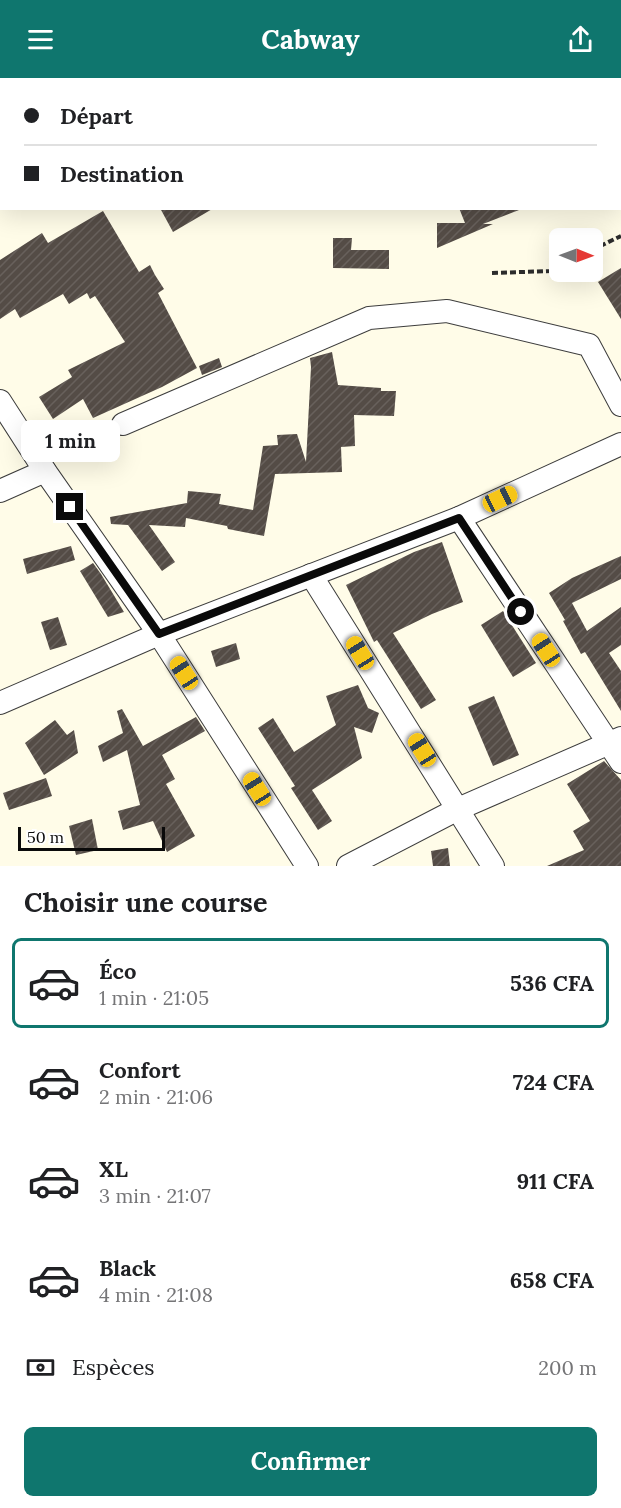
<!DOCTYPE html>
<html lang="fr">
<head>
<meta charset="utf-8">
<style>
  :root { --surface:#fff; --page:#f6f6f6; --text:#202124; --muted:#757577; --line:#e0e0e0; --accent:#0f766e }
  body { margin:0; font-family:Lora,serif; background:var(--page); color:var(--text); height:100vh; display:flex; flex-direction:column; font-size:22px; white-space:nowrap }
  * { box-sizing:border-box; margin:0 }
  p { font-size:20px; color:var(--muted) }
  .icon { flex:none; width:33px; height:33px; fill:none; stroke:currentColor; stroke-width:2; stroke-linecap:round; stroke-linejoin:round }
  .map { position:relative; height:788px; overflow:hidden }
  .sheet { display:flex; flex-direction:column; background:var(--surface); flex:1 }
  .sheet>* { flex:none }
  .hud { position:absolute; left:0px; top:0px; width:621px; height:132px; box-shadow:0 6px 24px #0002; display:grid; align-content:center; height:132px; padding:0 24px; background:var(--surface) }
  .needle { width:39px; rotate:91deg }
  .buttons { position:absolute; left:549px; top:150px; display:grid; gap:12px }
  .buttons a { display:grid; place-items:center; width:54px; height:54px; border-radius:9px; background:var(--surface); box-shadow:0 6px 24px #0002; font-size:30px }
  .scale { position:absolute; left:18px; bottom:15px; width:147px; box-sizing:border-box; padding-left:6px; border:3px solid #0a0a0a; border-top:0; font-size:16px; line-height:21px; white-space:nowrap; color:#0a0a0a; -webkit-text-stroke:4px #fff; paint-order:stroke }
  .end { position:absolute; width:27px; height:27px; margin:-14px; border:8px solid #0a0a0a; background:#fff; box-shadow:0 0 0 3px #fff }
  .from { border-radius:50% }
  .bubble { position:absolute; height:42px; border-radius:9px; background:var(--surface); box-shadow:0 6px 24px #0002; font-size:20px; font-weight:700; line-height:42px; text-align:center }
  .car { position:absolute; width:18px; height:36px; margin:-18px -9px; border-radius:8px; box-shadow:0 0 4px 2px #0007; background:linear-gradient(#f5c518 24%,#345 0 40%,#f5c518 0 76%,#345 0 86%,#f5c518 0) }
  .hud b { display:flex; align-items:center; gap:21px; height:57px; font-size:22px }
  .hud b+b { border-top:2px solid var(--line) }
  .hud i { width:15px; height:15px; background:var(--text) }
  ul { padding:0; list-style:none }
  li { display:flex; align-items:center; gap:18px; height:90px; margin:0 12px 9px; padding:0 12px; border:3px solid transparent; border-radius:9px }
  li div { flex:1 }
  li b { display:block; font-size:22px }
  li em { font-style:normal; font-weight:700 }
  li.selected { border-color:var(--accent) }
  li>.icon { width:54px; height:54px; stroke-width:1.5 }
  h2 { padding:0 24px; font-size:27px; line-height:72px }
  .pay { display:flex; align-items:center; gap:15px; height:66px; padding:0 24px; font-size:22px }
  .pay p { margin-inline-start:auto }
  .primary-button { display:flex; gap:12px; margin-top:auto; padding:12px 24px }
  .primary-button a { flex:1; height:69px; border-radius:9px; background:var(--accent); color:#fff; font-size:24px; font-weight:700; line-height:69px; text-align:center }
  header { display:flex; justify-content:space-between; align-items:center; height:78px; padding:0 24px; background:var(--accent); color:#fff; font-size:27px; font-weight:700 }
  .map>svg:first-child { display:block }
  .building { fill:url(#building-hatch) }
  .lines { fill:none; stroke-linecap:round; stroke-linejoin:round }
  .minor-casing { stroke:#3d3d3d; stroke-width:24 }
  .path { stroke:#2c2c2c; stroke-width:4; stroke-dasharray:6 3; stroke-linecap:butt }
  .minor { stroke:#fff; stroke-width:22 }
  .route { stroke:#0a0a0a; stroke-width:8 }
</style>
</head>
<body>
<header><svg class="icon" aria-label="menu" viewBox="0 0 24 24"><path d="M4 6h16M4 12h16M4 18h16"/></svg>Cabway<svg class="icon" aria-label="share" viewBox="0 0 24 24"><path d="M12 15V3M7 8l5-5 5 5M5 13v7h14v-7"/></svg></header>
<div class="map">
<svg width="621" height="788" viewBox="0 0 621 788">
  <defs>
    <pattern id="building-hatch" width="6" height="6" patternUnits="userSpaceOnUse" patternTransform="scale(1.5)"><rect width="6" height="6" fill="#544c46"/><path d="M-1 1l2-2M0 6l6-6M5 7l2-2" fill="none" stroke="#68615c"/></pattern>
  </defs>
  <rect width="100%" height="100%" fill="#fffce8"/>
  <g class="building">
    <polygon points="160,130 214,130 173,154"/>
    <polygon points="459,130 519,130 519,132 483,146 493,146 437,170 437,145 465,145"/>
    <polygon points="103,133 139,194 150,187 155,197 164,211 158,215 197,290 162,309 93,340 83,321 53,341 39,319 72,299 68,292 125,264 95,218 90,221 87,215 69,226 63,216 20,240 15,231 0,241 0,182 42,155 48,165"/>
    <polygon points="333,160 352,160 351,172 389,172 389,191 333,190"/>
    <polygon points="621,190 621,241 598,204"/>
    <polygon points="332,274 338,307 381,310 381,313 396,313 394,338 354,337 355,368 341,369 342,394 275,396 264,458 228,451 227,448 186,440 185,449 149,447 175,484 162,493 128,447 111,446 110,439 187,425 188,413 221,416 219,426 253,432 263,368 278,367 277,357 297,356 306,384 311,289 310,280"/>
    <polygon points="219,280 222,289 202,297 199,288"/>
    <polygon points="442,464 463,524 432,536 393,555 436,622 421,631 377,562 374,564 346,507 414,474"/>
    <polygon points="71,468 75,482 27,496 23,481"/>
    <polygon points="621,478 621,501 572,525 587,553 621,529 621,567 609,575 621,593 621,633 585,574 581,576 563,543 565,542 549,515 572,500"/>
    <polygon points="93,485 101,496 124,534 108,539 80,493"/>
    <polygon points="503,533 536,585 513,599 481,547"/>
    <polygon points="58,539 67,567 50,572 41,544"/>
    <polygon points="236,565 240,581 216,589 211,573"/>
    <polygon points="358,607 368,630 379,635 372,655 354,649 362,680 312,712 332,743 318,752 291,710 295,708 258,650 273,640 294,674 336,647 326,618"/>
    <polygon points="494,618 519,677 493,688 468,629"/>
    <polygon points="122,631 143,668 196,639 205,653 162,677 175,701 166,706 195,758 167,774 153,743 123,752 118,733 140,727 127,672 103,684 98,668 123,655 117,633"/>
    <polygon points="55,642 67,657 74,652 78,675 44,697 25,665"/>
    <polygon points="604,683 621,702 621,788 547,788 584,772 573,753 590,743 567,706"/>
    <polygon points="46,700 52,718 9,732 3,715"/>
    <polygon points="92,741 98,772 76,777 69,748"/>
    <polygon points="448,770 450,788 433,788 431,773"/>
  </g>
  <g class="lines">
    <defs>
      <g id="minor">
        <polyline points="404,0 429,2"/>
        <polyline points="620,13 621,13"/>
        <polyline points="0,323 45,393 159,556 307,788"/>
        <polyline points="123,346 369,240 447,233 589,267 621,327"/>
        <polyline points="0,413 45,393"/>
        <polyline points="459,440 621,684"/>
        <polyline points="311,497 493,788"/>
        <polyline points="0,625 159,556 459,440 621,366"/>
        <polyline points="348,788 458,731 621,660"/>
      </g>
    </defs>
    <use href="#minor" class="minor-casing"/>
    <g class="path">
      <polyline points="592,172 621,158"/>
      <polyline points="492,195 551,193 560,189"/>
    </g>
    <use href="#minor" class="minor"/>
  </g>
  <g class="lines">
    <polyline class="route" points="70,429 159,556 459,440 521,534"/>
  </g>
</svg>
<div class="buttons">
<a><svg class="needle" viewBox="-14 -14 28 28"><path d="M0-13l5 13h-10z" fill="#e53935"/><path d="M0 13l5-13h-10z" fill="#757577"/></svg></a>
</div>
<div class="scale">50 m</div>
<i class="end from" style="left:521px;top:534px"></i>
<i class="end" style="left:70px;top:429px"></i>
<div class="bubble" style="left:21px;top:342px;width:99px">1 min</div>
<i class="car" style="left:500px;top:421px;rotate:65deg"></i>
<i class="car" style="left:546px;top:572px;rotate:327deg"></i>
<i class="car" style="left:360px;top:575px;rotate:328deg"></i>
<i class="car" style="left:184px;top:595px;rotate:327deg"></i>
<i class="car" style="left:422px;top:672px;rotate:328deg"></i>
<i class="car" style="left:257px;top:711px;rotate:328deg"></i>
<div class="hud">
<b><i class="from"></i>Départ</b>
<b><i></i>Destination</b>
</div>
</div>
<section class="sheet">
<h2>Choisir une course</h2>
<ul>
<li class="selected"><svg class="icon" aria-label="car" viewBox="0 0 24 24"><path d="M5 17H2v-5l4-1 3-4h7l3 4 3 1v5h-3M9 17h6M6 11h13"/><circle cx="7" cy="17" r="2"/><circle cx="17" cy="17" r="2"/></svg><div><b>Éco</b><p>1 min · 21:05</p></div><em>536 CFA</em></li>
<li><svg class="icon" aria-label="car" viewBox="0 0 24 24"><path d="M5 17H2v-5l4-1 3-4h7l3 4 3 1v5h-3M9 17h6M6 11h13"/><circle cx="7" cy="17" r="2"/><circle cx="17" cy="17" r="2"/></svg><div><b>Confort</b><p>2 min · 21:06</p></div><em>724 CFA</em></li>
<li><svg class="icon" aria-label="car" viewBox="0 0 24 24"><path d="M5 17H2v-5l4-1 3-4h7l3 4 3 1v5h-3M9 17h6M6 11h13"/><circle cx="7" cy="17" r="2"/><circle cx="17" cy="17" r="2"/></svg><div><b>XL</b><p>3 min · 21:07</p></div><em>911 CFA</em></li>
<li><svg class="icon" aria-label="car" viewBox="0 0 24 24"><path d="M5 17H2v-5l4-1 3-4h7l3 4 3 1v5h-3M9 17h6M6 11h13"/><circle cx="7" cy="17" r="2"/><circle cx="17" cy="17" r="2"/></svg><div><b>Black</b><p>4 min · 21:08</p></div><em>658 CFA</em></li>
</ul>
<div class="pay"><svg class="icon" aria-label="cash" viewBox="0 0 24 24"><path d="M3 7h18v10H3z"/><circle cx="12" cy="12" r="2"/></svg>Espèces<p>200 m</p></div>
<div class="primary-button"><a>Confirmer</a></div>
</section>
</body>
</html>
